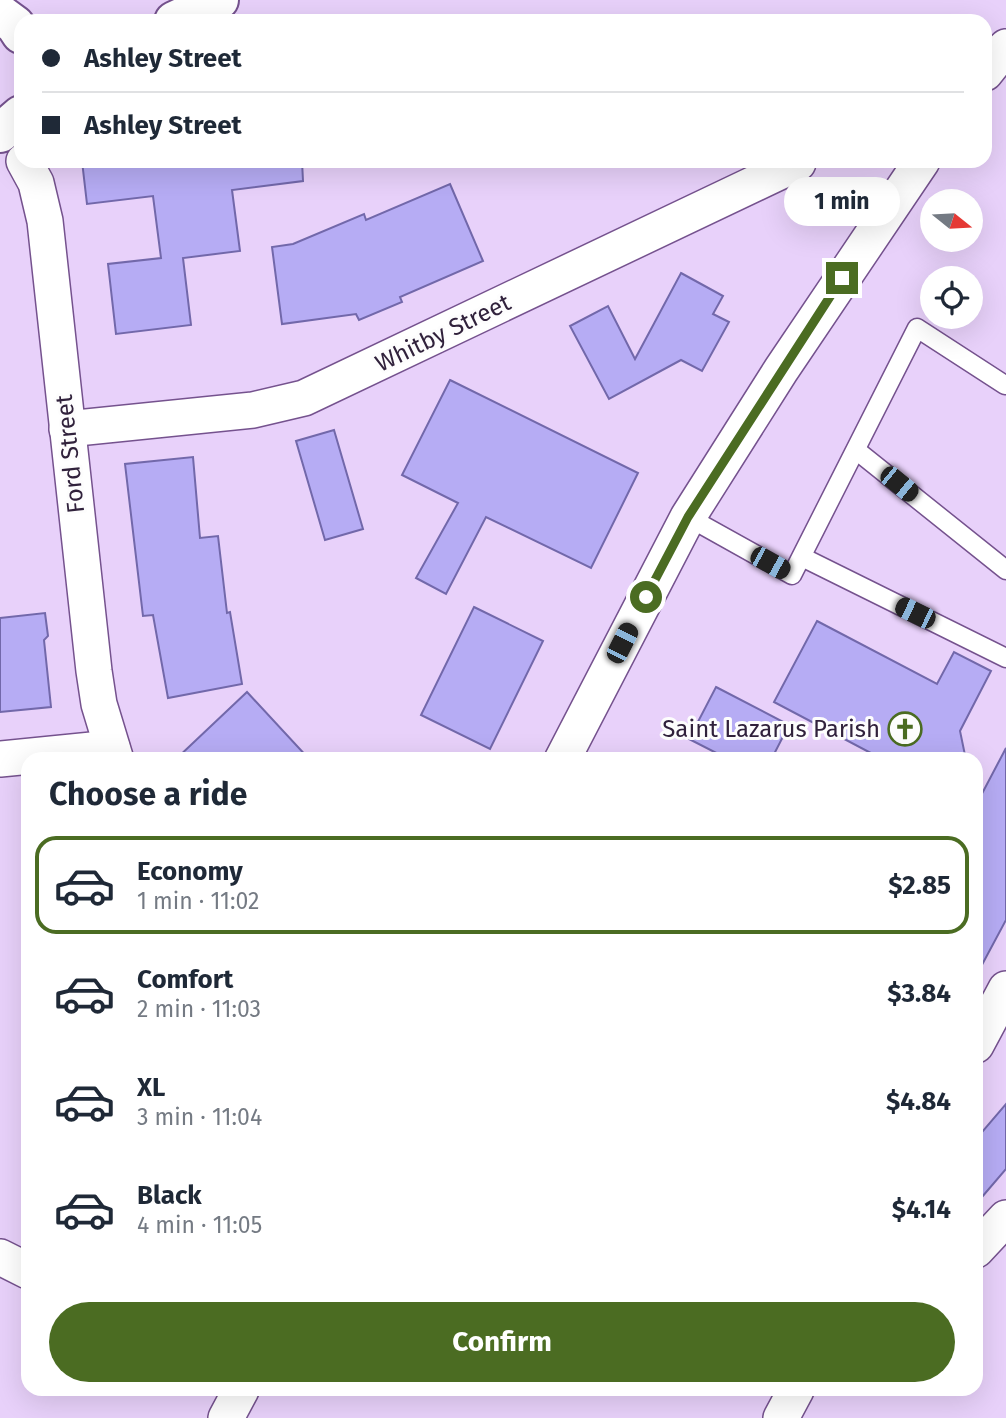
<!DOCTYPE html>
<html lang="en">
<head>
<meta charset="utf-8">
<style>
  :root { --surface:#fff; --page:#f6f6f7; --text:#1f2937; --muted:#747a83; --line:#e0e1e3; --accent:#4b6c22 }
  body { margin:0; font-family:"Fira Sans",sans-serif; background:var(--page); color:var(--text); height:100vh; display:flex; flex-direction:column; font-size:26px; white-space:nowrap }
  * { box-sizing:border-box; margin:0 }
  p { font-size:23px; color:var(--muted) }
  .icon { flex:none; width:38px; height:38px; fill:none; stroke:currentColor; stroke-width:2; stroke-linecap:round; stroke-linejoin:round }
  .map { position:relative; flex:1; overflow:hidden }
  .sheet { position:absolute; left:21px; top:752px; width:962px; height:644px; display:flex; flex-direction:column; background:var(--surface); border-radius:21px; box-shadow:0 7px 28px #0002 }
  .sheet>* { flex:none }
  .hud { position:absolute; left:14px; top:14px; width:978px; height:154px; border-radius:21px; box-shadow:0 7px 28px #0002; display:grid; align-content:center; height:154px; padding:0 28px; background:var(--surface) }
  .needle { width:46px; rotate:108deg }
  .controls { position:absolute; left:920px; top:189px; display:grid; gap:14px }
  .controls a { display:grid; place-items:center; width:63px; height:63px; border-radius:50%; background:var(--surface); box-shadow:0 7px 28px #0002; font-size:35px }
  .end { position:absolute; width:32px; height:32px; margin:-16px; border:9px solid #4b6c22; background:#fff; box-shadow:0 0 0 4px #fff }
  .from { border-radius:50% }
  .bubble { position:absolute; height:49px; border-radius:24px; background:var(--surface); box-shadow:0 7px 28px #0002; font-size:23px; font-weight:700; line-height:49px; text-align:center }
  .car { position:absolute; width:21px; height:42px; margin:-21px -10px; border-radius:9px; box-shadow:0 0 5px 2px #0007; background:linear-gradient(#222 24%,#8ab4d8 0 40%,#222 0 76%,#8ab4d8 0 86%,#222 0) }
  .hud b { display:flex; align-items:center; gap:24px; height:66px; font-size:26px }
  .hud b+b { border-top:2px solid var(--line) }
  .hud i { width:18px; height:18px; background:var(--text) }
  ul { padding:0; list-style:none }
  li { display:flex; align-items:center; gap:21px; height:98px; margin:0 14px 10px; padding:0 14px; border:4px solid transparent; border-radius:21px }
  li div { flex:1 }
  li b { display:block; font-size:26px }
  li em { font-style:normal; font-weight:700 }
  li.current { border-color:var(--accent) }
  li>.icon { width:63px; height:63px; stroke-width:1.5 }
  h2 { padding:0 28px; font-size:32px; line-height:84px }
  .primary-button { display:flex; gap:14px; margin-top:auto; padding:14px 28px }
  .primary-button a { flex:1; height:80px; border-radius:42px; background:var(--accent); color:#fff; font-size:28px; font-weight:700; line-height:80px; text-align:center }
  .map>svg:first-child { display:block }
  .building { fill:#b6acf4; stroke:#7268aa; stroke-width:2 }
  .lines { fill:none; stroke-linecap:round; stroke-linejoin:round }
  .service-casing { stroke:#75528e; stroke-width:21 }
  .minor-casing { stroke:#75528e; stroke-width:38 }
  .secondary-casing { stroke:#75528e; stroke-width:42 }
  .service { stroke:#fff; stroke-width:18 }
  .minor { stroke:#fff; stroke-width:35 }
  .secondary { stroke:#fff; stroke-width:38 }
  .route { stroke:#4b6c22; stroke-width:9 }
  .labels { text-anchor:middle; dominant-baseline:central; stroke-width:6; stroke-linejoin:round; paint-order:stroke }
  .street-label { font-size:24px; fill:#31223c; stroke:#fdfdfd }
  .poi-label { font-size:24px; fill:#31223c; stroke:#fdfdfd; text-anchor:end }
</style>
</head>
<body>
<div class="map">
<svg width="1006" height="1418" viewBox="0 0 1006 1418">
  <rect width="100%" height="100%" fill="#e8d1fa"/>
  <g class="building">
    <polygon points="82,161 302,161 303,181 232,190 240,251 183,258 191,325 116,334 108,264 161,258 153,196 87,204"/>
    <polygon points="450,184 483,261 400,297 402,302 359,320 356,314 282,324 272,247 293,244 364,214 366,220"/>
    <polygon points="681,273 723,296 713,314 729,322 702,371 681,360 609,399 570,326 608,306 635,359"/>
    <polygon points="450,380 638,473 591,568 486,517 446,594 416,578 458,503 402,475"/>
    <polygon points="334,430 363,529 325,540 296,441"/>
    <polygon points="193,457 200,538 218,536 227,613 230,612 242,684 168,698 153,615 143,616 125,464"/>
    <polygon points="474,607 543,641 490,749 421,715"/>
    <polygon points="45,613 48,636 44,640 51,707 0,712 0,618"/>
    <polygon points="817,621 937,684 954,652 991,671 960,731 966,760 884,760 774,702"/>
    <polygon points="716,687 789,725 771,760 730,760 689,739"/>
    <polygon points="247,692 310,760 175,760"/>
    <polygon points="1006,748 1006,920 976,976 976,805"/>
    <polygon points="1006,1104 1006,1169 976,1204 976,1139"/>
  </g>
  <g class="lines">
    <defs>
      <g id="service">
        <polyline points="856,450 1006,570"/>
        <polyline points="688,517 792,575 917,328 1005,385"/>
        <polyline points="802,557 1006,658"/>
      </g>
      <g id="minor">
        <polyline points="985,73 1006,47"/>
        <polyline points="24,161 36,183 45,221 94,671 99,704 116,760"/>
        <polyline points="67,429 253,410 304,398 798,163"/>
        <polyline points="0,759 112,748"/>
        <polyline points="562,760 688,517 781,370 922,161"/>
        <polyline points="976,1045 1006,989"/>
        <polyline points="976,1250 1006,1218"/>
        <polyline points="0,1257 28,1271"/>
        <polyline points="226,1418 241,1390"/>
        <polyline points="781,1418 796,1390"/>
      </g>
      <g id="secondary">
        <polyline points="0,14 15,25 21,34"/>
        <polyline points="174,21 219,0"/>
        <polyline points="0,133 21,115"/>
      </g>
    </defs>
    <use href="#service" class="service-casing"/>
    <use href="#minor" class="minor-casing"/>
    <use href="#secondary" class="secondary-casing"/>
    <use href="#service" class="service"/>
    <use href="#minor" class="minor"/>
    <use href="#secondary" class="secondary"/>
  </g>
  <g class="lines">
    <polyline class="route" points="646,597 688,517 842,278"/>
  </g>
  <defs>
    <symbol id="church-ring" viewBox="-11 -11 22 22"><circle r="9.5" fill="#fdfdfd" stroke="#4b6c22" stroke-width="1.5"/><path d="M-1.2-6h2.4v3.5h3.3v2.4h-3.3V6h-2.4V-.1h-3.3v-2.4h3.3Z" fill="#4b6c22"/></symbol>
  </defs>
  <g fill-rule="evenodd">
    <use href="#church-ring" x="886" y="710" width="38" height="38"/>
  </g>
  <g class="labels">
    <g class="street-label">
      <text transform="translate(443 333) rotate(-26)">Whitby Street</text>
      <text transform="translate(70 454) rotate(-96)">Ford Street</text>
    </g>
    <g class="poi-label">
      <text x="880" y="729">Saint Lazarus Parish</text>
    </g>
  </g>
</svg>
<div class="controls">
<a><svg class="needle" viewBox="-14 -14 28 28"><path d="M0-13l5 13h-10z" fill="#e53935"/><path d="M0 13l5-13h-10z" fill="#747a83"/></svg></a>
<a><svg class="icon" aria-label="locate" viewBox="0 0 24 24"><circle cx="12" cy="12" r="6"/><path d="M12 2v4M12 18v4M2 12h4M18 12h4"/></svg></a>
</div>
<i class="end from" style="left:646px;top:597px"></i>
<i class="end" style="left:842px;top:278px"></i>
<div class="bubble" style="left:784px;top:177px;width:116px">1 min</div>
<i class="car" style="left:899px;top:484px;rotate:129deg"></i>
<i class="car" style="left:770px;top:563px;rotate:119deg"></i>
<i class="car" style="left:915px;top:613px;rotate:296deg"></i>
<i class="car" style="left:622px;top:643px;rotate:27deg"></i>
<div class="hud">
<b><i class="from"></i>Ashley Street</b>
<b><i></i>Ashley Street</b>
</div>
<section class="sheet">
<h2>Choose a ride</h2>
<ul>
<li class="current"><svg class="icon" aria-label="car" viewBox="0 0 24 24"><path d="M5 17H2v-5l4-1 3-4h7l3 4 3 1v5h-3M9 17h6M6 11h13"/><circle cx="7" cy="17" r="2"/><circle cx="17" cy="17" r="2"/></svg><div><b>Economy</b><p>1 min · 11:02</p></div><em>$2.85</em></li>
<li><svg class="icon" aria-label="car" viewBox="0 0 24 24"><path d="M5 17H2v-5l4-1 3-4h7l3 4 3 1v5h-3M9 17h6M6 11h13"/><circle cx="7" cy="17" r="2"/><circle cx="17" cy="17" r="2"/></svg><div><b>Comfort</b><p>2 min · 11:03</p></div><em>$3.84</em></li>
<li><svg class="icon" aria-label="car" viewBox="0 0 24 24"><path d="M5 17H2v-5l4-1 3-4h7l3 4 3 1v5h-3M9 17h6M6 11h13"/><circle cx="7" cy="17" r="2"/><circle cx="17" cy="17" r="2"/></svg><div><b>XL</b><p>3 min · 11:04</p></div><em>$4.84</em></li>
<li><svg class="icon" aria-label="car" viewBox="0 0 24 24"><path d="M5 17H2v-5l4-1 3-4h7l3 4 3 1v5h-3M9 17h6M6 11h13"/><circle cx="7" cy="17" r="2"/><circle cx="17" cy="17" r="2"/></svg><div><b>Black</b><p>4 min · 11:05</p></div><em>$4.14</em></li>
</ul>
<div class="primary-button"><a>Confirm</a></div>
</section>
</div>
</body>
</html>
